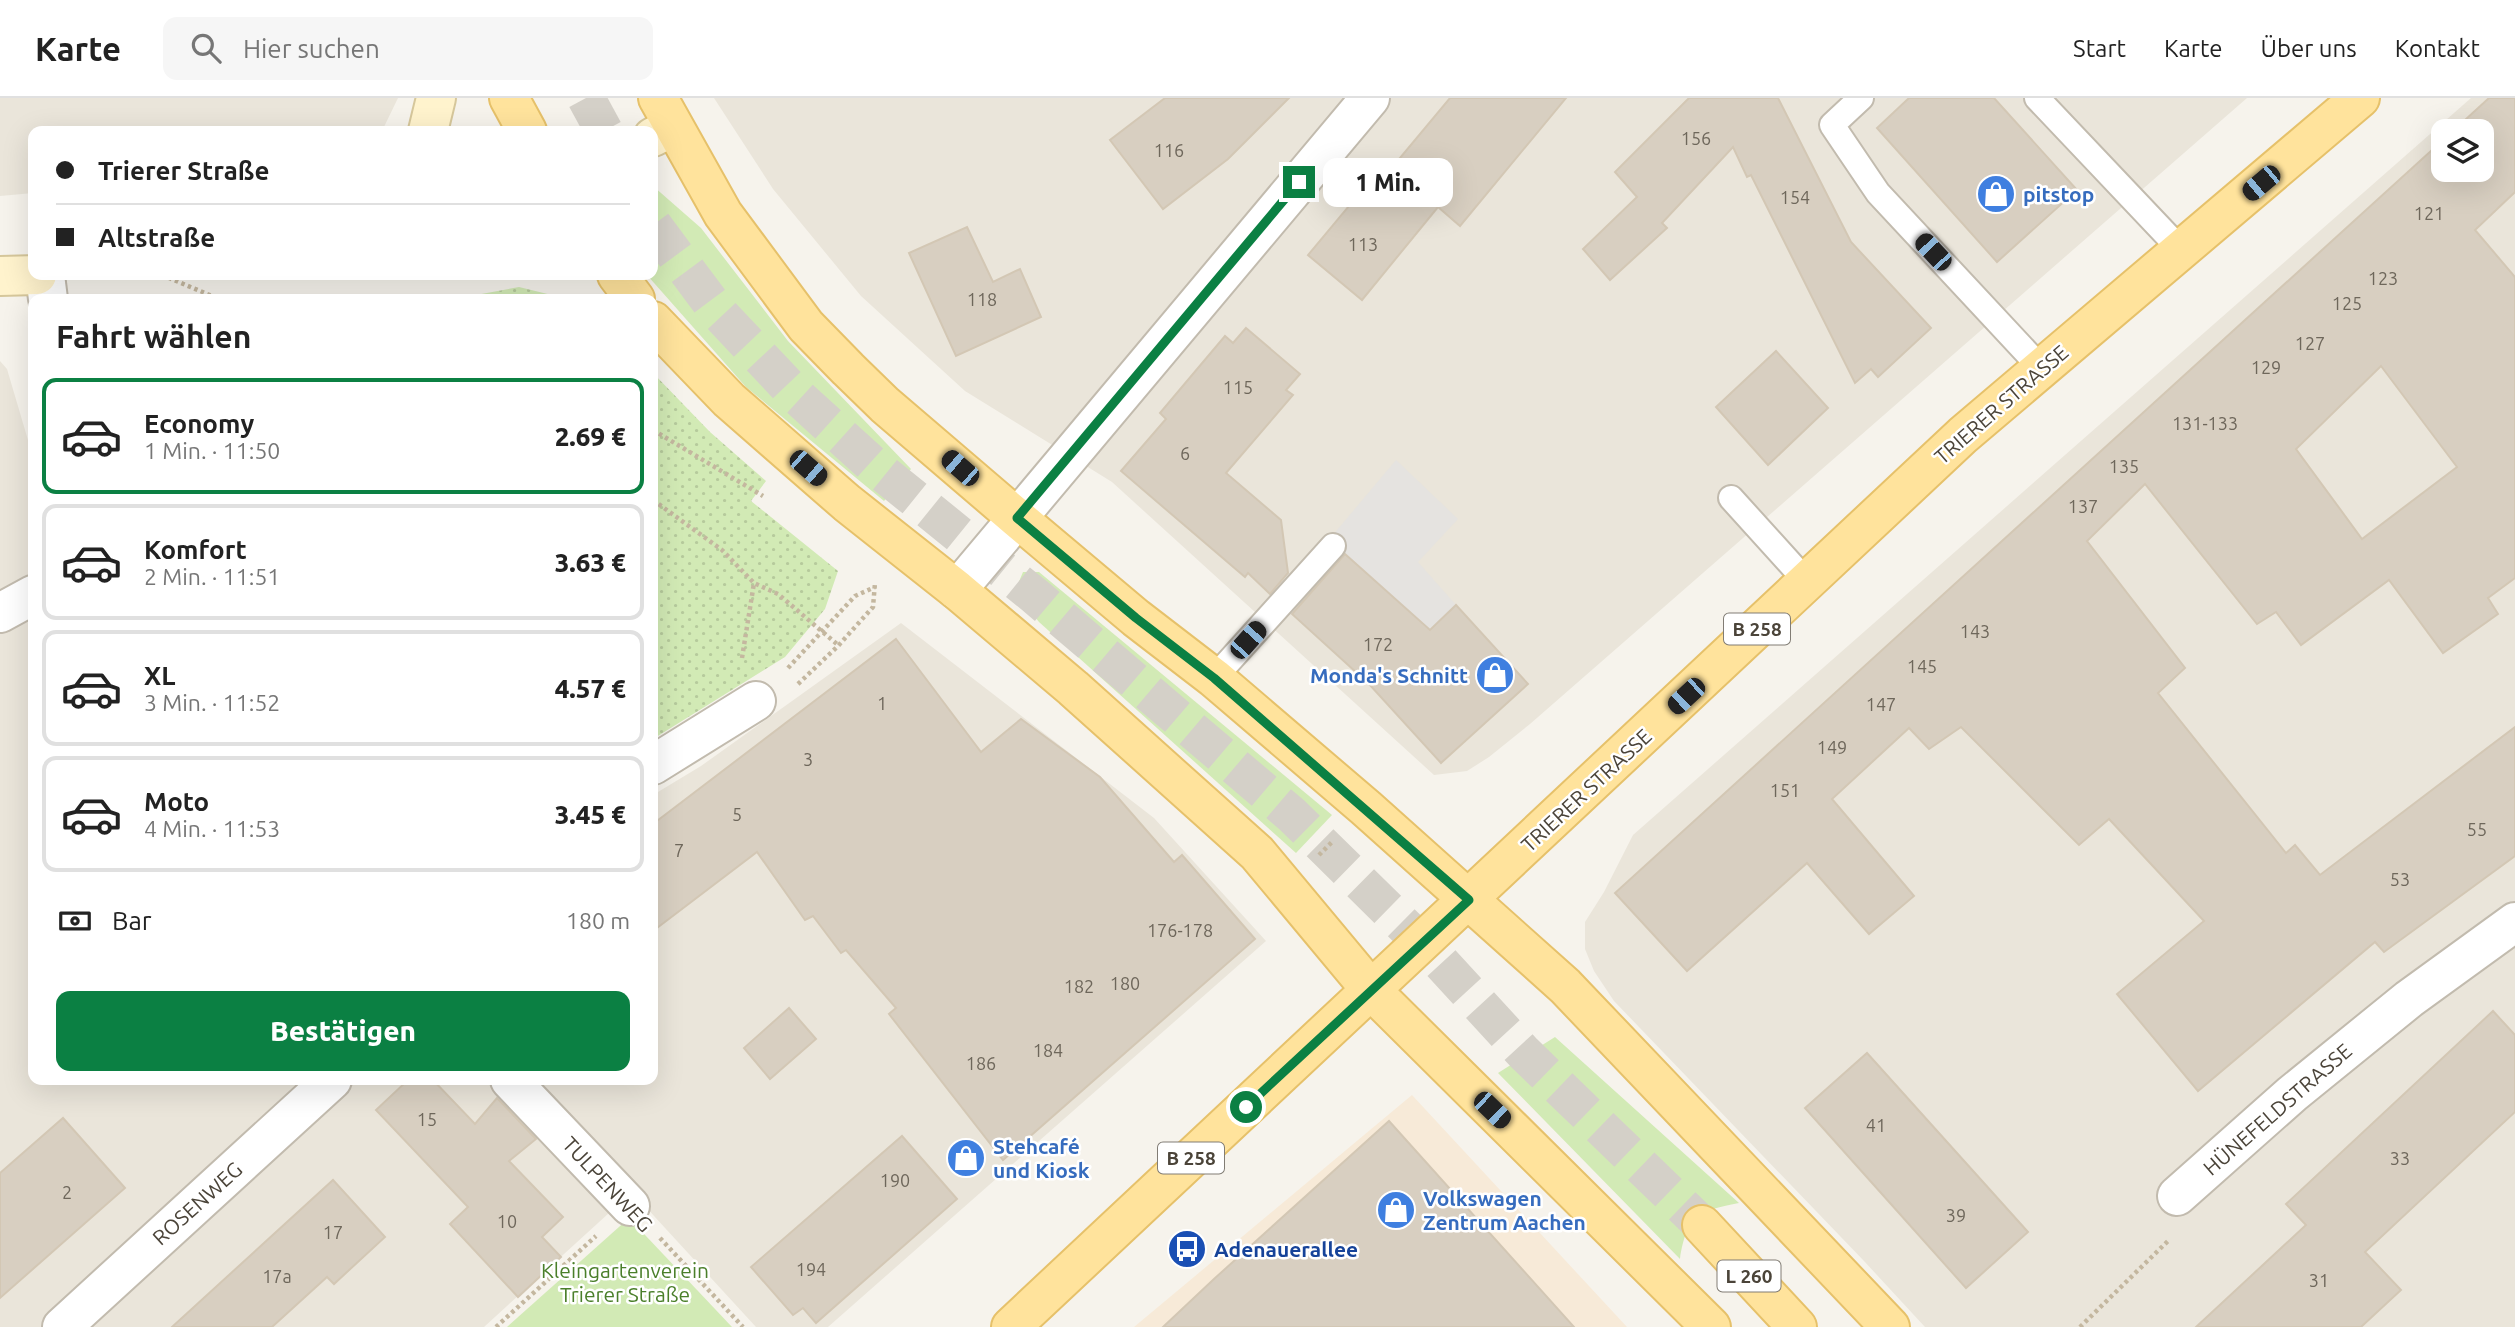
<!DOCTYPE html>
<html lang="de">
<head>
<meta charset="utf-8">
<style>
  :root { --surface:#fff; --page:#f6f6f6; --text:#222; --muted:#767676; --line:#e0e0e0; --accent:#0b8043 }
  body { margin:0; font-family:Ubuntu,sans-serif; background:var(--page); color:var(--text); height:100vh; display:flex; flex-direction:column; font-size:26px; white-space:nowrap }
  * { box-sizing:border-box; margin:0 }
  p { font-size:23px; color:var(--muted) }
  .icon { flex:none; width:38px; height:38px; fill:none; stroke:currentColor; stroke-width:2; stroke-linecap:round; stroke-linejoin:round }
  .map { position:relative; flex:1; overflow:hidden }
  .details { position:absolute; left:28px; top:196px; width:630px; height:791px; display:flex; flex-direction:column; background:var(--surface); border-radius:14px; box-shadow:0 7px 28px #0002 }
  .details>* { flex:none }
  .banner { position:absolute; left:28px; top:28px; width:630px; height:154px; border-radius:14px; box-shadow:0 7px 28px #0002; display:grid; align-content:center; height:154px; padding:0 28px; background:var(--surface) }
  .tools { position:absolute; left:2431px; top:21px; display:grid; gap:14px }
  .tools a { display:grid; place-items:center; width:63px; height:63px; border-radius:14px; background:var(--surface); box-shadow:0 7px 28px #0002; font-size:35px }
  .end { position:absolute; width:32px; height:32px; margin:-16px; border:9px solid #0b8043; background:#fff; box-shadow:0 0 0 4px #fff }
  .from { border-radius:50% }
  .bubble { position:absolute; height:49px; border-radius:14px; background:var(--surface); box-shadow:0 7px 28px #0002; font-size:23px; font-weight:800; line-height:49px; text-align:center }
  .car { position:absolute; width:21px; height:42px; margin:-21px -10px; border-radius:9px; box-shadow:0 0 5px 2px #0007; background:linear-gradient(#222 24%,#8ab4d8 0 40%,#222 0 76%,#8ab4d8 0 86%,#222 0) }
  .banner b { display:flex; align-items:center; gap:24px; height:66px; font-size:26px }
  .banner b+b { border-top:2px solid var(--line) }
  .banner i { width:18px; height:18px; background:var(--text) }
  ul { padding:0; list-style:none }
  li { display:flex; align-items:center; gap:21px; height:116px; margin:0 14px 10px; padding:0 14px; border:4px solid var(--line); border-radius:14px }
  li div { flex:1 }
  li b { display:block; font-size:26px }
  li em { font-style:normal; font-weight:800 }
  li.on { border-color:var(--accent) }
  li>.icon { width:63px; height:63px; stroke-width:1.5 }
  h2 { padding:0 28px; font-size:32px; line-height:84px }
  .pay { display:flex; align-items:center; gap:18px; height:77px; padding:0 28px; font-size:26px }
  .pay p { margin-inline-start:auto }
  .cta { display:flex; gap:14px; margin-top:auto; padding:14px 28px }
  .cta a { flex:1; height:80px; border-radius:14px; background:var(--accent); color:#fff; font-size:28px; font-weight:800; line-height:80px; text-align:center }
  header { display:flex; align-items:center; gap:42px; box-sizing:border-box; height:98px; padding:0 35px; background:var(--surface); border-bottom:2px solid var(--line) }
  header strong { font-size:33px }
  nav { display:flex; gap:38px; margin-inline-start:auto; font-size:24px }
  .search { width:490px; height:63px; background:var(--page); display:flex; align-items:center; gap:18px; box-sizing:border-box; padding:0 24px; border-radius:14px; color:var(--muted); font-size:26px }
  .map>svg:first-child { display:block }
  .residential { fill:#eae5da; fill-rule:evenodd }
  .commercial { fill:#f7ead8 }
  .green { fill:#d2eab5 }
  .park { fill:url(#park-dots) }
  .parking { fill:#e5e3e0 }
  .building { fill:#d8cfc1; stroke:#d3c7b4; stroke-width:2; fill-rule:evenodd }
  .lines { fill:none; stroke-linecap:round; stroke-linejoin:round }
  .primary-tunnel { stroke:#d4d0c8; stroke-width:38; stroke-dasharray:38 19; stroke-linecap:butt }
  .service-casing { stroke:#c2bbae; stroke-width:28 }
  .minor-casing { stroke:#c2bbae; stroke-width:42 }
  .secondary-casing { stroke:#d6c79b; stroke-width:42 }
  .primary-casing { stroke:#e6c16a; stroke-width:42 }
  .path { stroke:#c4b79f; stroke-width:4.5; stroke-dasharray:3.5 3.5; stroke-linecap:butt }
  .service { stroke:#fff; stroke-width:24 }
  .minor { stroke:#fff; stroke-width:38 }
  .secondary { stroke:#fff3cd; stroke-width:38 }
  .primary { stroke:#ffe39c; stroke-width:38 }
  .route { stroke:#0b8043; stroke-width:9 }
  .labels { text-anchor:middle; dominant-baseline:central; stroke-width:5; stroke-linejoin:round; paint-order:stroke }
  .number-label { font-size:18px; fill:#6e675b }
  .shield { fill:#fff; stroke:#817c74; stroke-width:2 }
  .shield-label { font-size:19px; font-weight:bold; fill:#4b4439 }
  .shop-label { font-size:21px; font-weight:bold; fill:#366cbe; stroke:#fff; text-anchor:start }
  .street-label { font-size:21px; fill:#4b4439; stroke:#fff }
  .transit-label { font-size:21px; font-weight:bold; fill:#164399; stroke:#fff; text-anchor:start }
  .park-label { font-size:21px; fill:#4a7f2a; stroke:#fff }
</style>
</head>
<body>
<header>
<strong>Karte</strong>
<div class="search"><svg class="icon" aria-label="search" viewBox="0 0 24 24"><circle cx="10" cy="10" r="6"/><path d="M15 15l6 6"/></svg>Hier suchen</div>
<nav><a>Start</a><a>Karte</a><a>Über uns</a><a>Kontakt</a></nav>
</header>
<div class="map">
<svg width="2515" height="1229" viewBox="0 0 2515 1229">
  <defs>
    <pattern id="park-dots" width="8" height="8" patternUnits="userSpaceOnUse" patternTransform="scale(1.75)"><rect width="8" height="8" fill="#d2eab5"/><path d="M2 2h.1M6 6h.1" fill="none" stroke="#b6ca9c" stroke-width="1.8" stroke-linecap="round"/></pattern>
  </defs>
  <rect width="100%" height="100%" fill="#f6f3ec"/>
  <g class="residential">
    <polygon points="0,0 398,0 382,33 33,33 33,95 0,98"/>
    <polygon points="714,0 2247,0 1530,626 1489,659 1467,673 1434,677 1112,384 965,293 861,198 773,91"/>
    <path d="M2471,0h44v1229h-590l-61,-66 -250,-260 -20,-30 -9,-22v-27l19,-30 29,-57zM2443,33h39v39h-39z"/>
    <polygon points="0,263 7,271 33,359 33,982 653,982 653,697 701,668 901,525 1154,720 1266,843 828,1229 756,1229 632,1094 484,1229 0,1229"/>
  </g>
  <polygon class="commercial" points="1412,997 1627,1229 1134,1229"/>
  <g class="green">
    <polygon points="653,88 701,130 788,243 911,371 884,403 746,289 647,177 653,177"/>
    <polygon points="1023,474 1039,474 1332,717 1296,755 1039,524 1015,493"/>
    <path d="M1555,939l184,166c-42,8 -52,13 -59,56l-182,-186z"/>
    <polygon points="629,1120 732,1229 507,1229"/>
  </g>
  <g class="park">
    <polygon points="519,189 568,201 454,201"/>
    <polygon points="653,275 710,334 766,383 751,403 838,473 825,511 785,559 653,641"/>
  </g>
  <polygon class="parking" points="1396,362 1458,421 1418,464 1456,507 1430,532 1342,454 1327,444"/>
  <g class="building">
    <polygon points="1165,0 1289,0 1228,61 1163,111 1110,42"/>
    <polygon points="1450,0 1566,0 1460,128 1438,109 1362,202 1308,157 1364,90 1370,96"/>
    <polygon points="1689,0 1778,0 1851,144 1931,230 1878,279 1871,271 1855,285 1751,77 1747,79 1733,49 1662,125 1667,130 1610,182 1583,151 1637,99 1615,74"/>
    <polygon points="1909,0 1994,0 2077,92 1997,164 1877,30"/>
    <path d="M2489,0h26v94l-40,38 40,47v301l-27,20 10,16 -55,39 -54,-73 -88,65 -25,-33 -19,12 -112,-140 -58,57 98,127 -27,25 128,160 9,-8 25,30 195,-148v129l-131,96 -9,-10 -177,149 -81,-97 87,-73 -95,-102 -30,26 -118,-118 -32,22 -20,-21 -77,71 82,97 -45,38 -62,-71 -120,108 -72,-78 828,-753v30h39v-39h-29zM2381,268l76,101 -95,72 -66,-90z"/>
    <polygon points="967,129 993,184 1020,171 1041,219 956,258 909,155"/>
    <polygon points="1246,230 1300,276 1286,292 1293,297 1226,375 1281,422 1288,475 1270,496 1248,475 1245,479 1121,373 1166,321 1160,315 1225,238 1233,245"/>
    <polygon points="1776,253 1828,310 1768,367 1716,309"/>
    <polygon points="1345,456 1430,532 1456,507 1528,586 1441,665 1369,586 1292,516"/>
    <polygon points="896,541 981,654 1021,621 1100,679 1174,764 1182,757 1255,841 1003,1062 889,916 896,910 846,852 841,855 813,818 805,822 757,754 653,833 653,726"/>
    <polygon points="789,910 816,941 770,981 744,950"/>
    <polygon points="2493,913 2515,937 2515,1014 2365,1154 2401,1192 2361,1229 2196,1229 2306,1127 2286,1106"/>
    <polygon points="1867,955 2028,1134 1966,1190 1805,1010"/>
    <polygon points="408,982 433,982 475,1026 497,1000 536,1041 509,1063 563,1119 542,1139 561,1159 518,1199 450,1126 468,1109 376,1012"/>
    <polygon points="63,1020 125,1090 0,1200 0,1075"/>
    <polygon points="1389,1023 1574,1229 1163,1229 1214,1181"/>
    <polygon points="902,1038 957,1101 816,1225 803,1210 793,1217 751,1169"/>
    <polygon points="333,1082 385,1139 334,1186 327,1179 272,1229 172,1229"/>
  </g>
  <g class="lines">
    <g class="primary-tunnel">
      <polyline points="586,0 604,33"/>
      <polyline points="653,127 717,213 798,299 873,367 1035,498 1292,717 1434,857 1524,955 1702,1127"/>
    </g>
    <defs>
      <g id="service">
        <polyline points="1861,0 1832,27 1878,95 2042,271"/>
        <polyline points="2037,0 2181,152"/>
        <polyline points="1731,400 1807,484"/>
        <polyline points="1214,580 1333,448"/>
      </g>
      <g id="minor">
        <polyline points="45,177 48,201"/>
        <polyline points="957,492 1370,0"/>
        <polyline points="0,515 33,497"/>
        <polyline points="653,667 756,603"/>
        <polyline points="510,982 630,1108"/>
        <polyline points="2177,1098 2292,996 2409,901 2515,824"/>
        <polyline points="62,1229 332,982"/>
      </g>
      <g id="secondary">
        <polyline points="428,33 436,0"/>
        <polyline points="653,39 672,29"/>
        <polyline points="0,178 37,177"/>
      </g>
      <g id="primary">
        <polyline points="509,0 527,33"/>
        <polyline points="658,0 723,116 806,228 848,271 885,307 1017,420 1136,520 1214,580 1366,710 1565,888 1890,1229"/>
        <polyline points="617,177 635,201"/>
        <polyline points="653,223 729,302 847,405 957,492 1073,590 1257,755 1372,893 1711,1229"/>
        <polyline points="1702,1127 1797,1229"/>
        <polyline points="1011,1229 1963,337 2360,0"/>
      </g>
    </defs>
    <use href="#service" class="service-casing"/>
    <use href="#minor" class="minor-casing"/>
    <use href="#secondary" class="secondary-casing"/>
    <use href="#primary" class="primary-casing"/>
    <g class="path">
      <polyline points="162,177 219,201"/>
      <polyline points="653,332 763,398"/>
      <polyline points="653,402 722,452 754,485 778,496 838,547"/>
      <polyline points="742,560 754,485"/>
      <polyline points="788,570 855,498 875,489"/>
      <polyline points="798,586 838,548 873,509 875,485"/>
      <polyline points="1319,757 1333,743"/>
      <polyline points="660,1140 743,1229"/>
      <polyline points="496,1229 596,1138"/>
      <polyline points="2080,1229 2169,1142"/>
    </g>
    <use href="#service" class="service"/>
    <use href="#minor" class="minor"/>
    <use href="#secondary" class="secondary"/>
    <use href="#primary" class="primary"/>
  </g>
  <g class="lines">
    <polyline class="route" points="1246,1009 1469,802 1214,580 1136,520 1017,420 1299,84"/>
  </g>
  <defs>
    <symbol id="shop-disc" viewBox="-11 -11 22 22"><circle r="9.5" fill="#3f7fe0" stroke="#fff"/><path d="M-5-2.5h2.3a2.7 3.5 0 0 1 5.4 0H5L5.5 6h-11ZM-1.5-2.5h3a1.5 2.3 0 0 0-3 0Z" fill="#fff"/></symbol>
    <symbol id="bus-disc" viewBox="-11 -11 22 22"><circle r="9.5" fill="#1a4fb4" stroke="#fff"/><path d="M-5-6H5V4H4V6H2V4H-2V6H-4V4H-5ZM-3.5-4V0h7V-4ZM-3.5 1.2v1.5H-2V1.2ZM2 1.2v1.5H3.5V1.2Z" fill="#fff"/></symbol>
  </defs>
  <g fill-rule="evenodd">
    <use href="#shop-disc" x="1974" y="74" width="44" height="44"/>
    <use href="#shop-disc" x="1473" y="555" width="44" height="44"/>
    <use href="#shop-disc" x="944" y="1038" width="44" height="44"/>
    <use href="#shop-disc" x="1374" y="1090" width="44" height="44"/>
    <use href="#bus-disc" x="1165" y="1129" width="44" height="44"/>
  </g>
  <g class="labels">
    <g class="number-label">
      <text x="1696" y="40">156</text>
      <text x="1169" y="52">116</text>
      <text x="1795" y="99">154</text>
      <text x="2429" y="115">121</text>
      <text x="1363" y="146">113</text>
      <text x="2383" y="180">123</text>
      <text x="982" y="201">118</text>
      <text x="2347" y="205">125</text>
      <text x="2310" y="245">127</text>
      <text x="2266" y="269">129</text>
      <text x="1238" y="289">115</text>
      <text x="2205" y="325">131-133</text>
      <text x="1185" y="355">6</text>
      <text x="2124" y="368">135</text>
      <text x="2083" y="408">137</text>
      <text x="1975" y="533">143</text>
      <text x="1378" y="546">172</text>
      <text x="1922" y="568">145</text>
      <text x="882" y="605">1</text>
      <text x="1881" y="606">147</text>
      <text x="1832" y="649">149</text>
      <text x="808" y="661">3</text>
      <text x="1785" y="692">151</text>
      <text x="737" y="716">5</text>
      <text x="2477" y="731">55</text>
      <text x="679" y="752">7</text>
      <text x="2400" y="781">53</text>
      <text x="1180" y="832">176-178</text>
      <text x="1125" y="885">180</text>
      <text x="1079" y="888">182</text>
      <text x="1048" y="952">184</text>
      <text x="981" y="965">186</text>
      <text x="427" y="1021">15</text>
      <text x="1876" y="1027">41</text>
      <text x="2400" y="1060">33</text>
      <text x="895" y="1082">190</text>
      <text x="67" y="1094">2</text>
      <text x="1956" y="1117">39</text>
      <text x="507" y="1123">10</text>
      <text x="333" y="1134">17</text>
      <text x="811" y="1171">194</text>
      <text x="277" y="1178">17a</text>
      <text x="2319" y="1182">31</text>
    </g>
    <g class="shield">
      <rect x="1724" y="515.5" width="66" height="31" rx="5"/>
      <rect x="1158" y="1044.5" width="66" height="31" rx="5"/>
      <rect x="1717.5" y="1162.5" width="63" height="31" rx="5"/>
    </g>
    <g class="shield-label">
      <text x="1757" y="531">B 258</text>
      <text x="1191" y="1060">B 258</text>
      <text x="1749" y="1178">L 260</text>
    </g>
    <g class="shop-label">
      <text x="2023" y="96">pitstop</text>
      <text x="1468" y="577" text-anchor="end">Monda's Schnitt</text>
      <text x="993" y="1048">Stehcafé<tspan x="993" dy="24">und Kiosk</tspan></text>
      <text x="1423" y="1100">Volkswagen<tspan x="1423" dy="24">Zentrum Aachen</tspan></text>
    </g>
    <g class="street-label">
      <text transform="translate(2001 306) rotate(-41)">TRIERER STRASSE</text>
      <text transform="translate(1586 692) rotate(-43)">TRIERER STRASSE</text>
      <text transform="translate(2277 1011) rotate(-41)">HÜNEFELDSTRASSE</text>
      <text transform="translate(608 1086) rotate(47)">TULPENWEG</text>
      <text transform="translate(197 1105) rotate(-42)">ROSENWEG</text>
    </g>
    <g class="transit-label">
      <text x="1214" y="1151">Adenauerallee</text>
    </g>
    <g class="park-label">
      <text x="625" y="1172">Kleingartenverein<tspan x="625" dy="24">Trierer Straße</tspan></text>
    </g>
  </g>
</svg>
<div class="tools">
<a><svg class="icon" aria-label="layers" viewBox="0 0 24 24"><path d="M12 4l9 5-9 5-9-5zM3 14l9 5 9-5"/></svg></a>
</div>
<i class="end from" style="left:1246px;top:1009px"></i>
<i class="end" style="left:1299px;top:84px"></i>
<div class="bubble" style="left:1323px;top:60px;width:130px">1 Min.</div>
<i class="car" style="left:2261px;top:85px;rotate:230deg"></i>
<i class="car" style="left:1933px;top:154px;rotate:317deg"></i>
<i class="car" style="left:808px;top:370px;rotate:131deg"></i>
<i class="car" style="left:960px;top:370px;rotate:311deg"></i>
<i class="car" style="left:1248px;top:542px;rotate:42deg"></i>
<i class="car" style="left:1686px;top:598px;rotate:227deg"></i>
<i class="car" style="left:1492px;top:1012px;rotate:134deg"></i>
<div class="banner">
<b><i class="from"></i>Trierer Straße</b>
<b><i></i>Altstraße</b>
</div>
<section class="details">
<h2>Fahrt wählen</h2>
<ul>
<li class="on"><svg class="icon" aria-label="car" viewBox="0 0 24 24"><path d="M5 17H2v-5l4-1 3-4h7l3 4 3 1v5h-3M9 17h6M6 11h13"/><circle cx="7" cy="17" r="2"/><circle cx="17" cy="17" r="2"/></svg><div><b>Economy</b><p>1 Min. · 11:50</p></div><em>2.69 €</em></li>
<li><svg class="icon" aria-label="car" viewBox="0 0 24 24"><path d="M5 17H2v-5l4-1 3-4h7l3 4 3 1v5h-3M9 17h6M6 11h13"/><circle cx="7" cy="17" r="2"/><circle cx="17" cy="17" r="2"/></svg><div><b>Komfort</b><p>2 Min. · 11:51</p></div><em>3.63 €</em></li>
<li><svg class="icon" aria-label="car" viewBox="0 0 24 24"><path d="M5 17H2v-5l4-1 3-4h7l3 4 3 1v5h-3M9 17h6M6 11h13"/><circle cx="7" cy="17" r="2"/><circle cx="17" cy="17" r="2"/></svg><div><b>XL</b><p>3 Min. · 11:52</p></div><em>4.57 €</em></li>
<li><svg class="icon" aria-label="car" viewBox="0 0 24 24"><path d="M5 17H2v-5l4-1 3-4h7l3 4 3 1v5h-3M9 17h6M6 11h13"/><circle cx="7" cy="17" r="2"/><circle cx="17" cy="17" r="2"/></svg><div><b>Moto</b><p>4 Min. · 11:53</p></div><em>3.45 €</em></li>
</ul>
<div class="pay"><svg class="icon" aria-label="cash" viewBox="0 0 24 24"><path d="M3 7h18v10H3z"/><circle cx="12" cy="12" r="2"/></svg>Bar<p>180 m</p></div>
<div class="cta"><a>Bestätigen</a></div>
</section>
</div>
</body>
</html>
